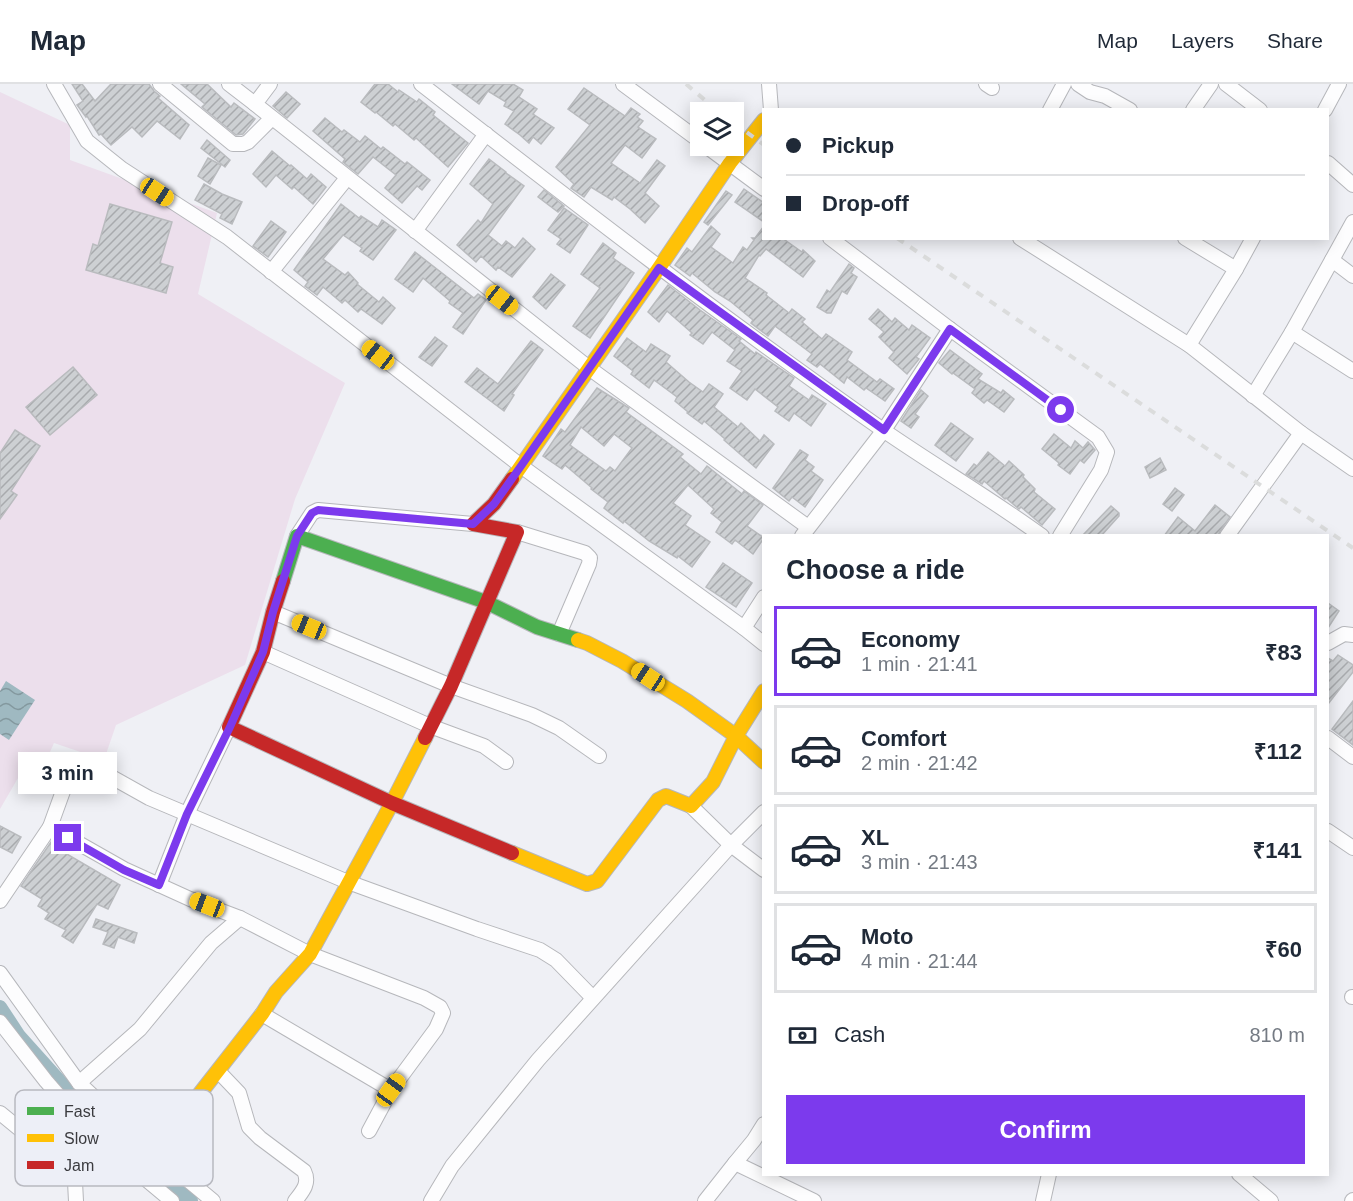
<!DOCTYPE html>
<html lang="en">
<head>
<meta charset="utf-8">
<style>
  :root { --surface:#fff; --page:#f6f6f7; --text:#1f2937; --muted:#747a83; --line:#e0e1e3; --accent:#7c3aed }
  body { margin:0; font-family:Helvetica,sans-serif; background:var(--page); color:var(--text); height:100vh; display:flex; flex-direction:column; font-size:22px; white-space:nowrap }
  * { box-sizing:border-box; margin:0 }
  p { font-size:20px; color:var(--muted) }
  .icon { flex:none; width:33px; height:33px; fill:none; stroke:currentColor; stroke-width:2; stroke-linecap:round; stroke-linejoin:round }
  .map { position:relative; flex:1; overflow:hidden }
  .drawer { position:absolute; left:762px; top:450px; width:567px; height:642px; display:flex; flex-direction:column; background:var(--surface); border-radius:0px; box-shadow:0 3px 15px #0003 }
  .drawer>* { flex:none }
  .banner { position:absolute; left:762px; top:24px; width:567px; height:132px; border-radius:0px; box-shadow:0 3px 15px #0003; display:grid; align-content:center; height:132px; padding:0 24px; background:var(--surface) }
  .tools { position:absolute; left:690px; top:18px; display:grid; gap:12px }
  .tools a { display:grid; place-items:center; width:54px; height:54px; border-radius:0px; background:var(--surface); box-shadow:0 3px 15px #0003; font-size:30px }
  .end { position:absolute; width:27px; height:27px; margin:-14px; border:8px solid #7c3aed; background:#fff; box-shadow:0 0 0 3px #fff }
  .from { border-radius:50% }
  .bubble { position:absolute; height:42px; border-radius:0px; background:var(--surface); box-shadow:0 3px 15px #0003; font-size:20px; font-weight:700; line-height:42px; text-align:center }
  .car { position:absolute; width:18px; height:36px; margin:-18px -9px; border-radius:8px; box-shadow:0 0 4px 2px #0007; background:linear-gradient(#f5c518 24%,#345 0 40%,#f5c518 0 76%,#345 0 86%,#f5c518 0) }
  .banner b { display:flex; align-items:center; gap:21px; height:57px; font-size:22px }
  .banner b+b { border-top:2px solid var(--line) }
  .banner i { width:15px; height:15px; background:var(--text) }
  ul { padding:0; list-style:none }
  li { display:flex; align-items:center; gap:18px; height:90px; margin:0 12px 9px; padding:0 12px; border:3px solid var(--line); border-radius:0px }
  li div { flex:1 }
  li b { display:block; font-size:22px }
  li em { font-style:normal; font-weight:700 }
  li.current { border-color:var(--accent) }
  li>.icon { width:54px; height:54px; stroke-width:1.5 }
  h2 { padding:0 24px; font-size:27px; line-height:72px }
  .pay { display:flex; align-items:center; gap:15px; height:66px; padding:0 24px; font-size:22px }
  .pay p { margin-inline-start:auto }
  .primary-button { display:flex; gap:12px; margin-top:auto; padding:12px 24px }
  .primary-button a { flex:1; height:69px; border-radius:0px; background:var(--accent); color:#fff; font-size:24px; font-weight:700; line-height:69px; text-align:center }
  header { display:flex; align-items:center; gap:36px; box-sizing:border-box; height:84px; padding:0 30px; background:var(--surface); border-bottom:2px solid var(--line) }
  header strong { font-size:28px }
  nav { display:flex; gap:33px; margin-inline-start:auto; font-size:21px }
  .map>svg:first-child { display:block }
  .park { fill:#ecdfec }
  .water { fill:url(#water-waves) }
  .lines { fill:none; stroke-linecap:round; stroke-linejoin:round }
  .canal { stroke:#9fb9c1; stroke-width:14 }
  .building { fill:url(#building-hatch); stroke:#b9bbbe; stroke-width:1.5; fill-rule:evenodd }
  .street-casing { stroke:#b6b7bb; stroke-width:16 }
  .fast-casing { stroke:#b6b7bb; stroke-width:16 }
  .slow-casing { stroke:#b6b7bb; stroke-width:16 }
  .jam-casing { stroke:#b6b7bb; stroke-width:16 }
  .street { stroke:#fdfdfe; stroke-width:14 }
  .fast { stroke:#4caf50; stroke-width:14 }
  .slow { stroke:#ffc107; stroke-width:14 }
  .jam { stroke:#c62828; stroke-width:14 }
  .rail { stroke:#dbdcdc; stroke-width:4; stroke-dasharray:8 8; stroke-linecap:butt }
  .route { stroke:#7c3aed; stroke-width:8 }
  .key { fill:#edeff7; stroke:#b8b9c0; stroke-width:1.5 }
  .key-label { font-size:16px; fill:#3b3b3f }
</style>
</head>
<body>
<header>
<strong>Map</strong>
<nav><a>Map</a><a>Layers</a><a>Share</a></nav>
</header>
<div class="map">
<svg width="1353" height="1117" viewBox="0 0 1353 1117">
  <defs>
    <pattern id="water-waves" width="16" height="10" patternUnits="userSpaceOnUse" patternTransform="scale(1.5)"><rect width="16" height="10" fill="#9fb9c1"/><path d="M0 5q4-4 8 0t8 0" fill="none" stroke="#83989e"/></pattern>
    <pattern id="building-hatch" width="6" height="6" patternUnits="userSpaceOnUse" patternTransform="scale(1.5)"><rect width="6" height="6" fill="#cdd0d3"/><path d="M-1 1l2-2M0 6l6-6M5 7l2-2" fill="none" stroke="#a8aaad"/></pattern>
  </defs>
  <rect width="100%" height="100%" fill="#eff0f5"/>
  <polygon class="park" points="0,8 70,41 70,76 217,129 198,210 345,299 295,415 245,581 116,641 104,676 54,659 41,688 25,682 0,725"/>
  <polygon class="water" points="6,597 35,616 9,656 0,650 0,607"/>
  <g class="lines">
    <polyline class="canal" points="0,923 19,952 108,1051 191,1117"/>
  </g>
  <g class="building">
    <polygon points="72,0 82,0 95,17 111,0 149,0 154,7 160,12 158,14 189,41 180,55 157,37 142,53 132,43 111,61 101,50 99,51 87,32 86,33 77,21 83,17"/>
    <polygon points="181,0 207,0 231,23 234,19 255,35 243,50 236,51 202,23 205,20"/>
    <polygon points="375,0 388,0 398,8 399,6 417,18 419,15 435,28 433,31 468,59 448,83 416,54 414,56 395,40 393,42 376,28 375,29 361,18"/>
    <polygon points="452,0 513,0 523,6 519,13 537,25 533,30 554,44 541,60 533,53 529,59 520,51 505,40 514,27 504,22 506,18 488,7 479,20"/>
    <polygon points="584,4 625,32 631,24 640,30 637,33 643,37 638,43 656,55 642,74 625,61 611,79 640,99 657,76 665,82 645,109 659,122 645,139 630,125 614,113 612,116 591,103 584,113 571,104 574,100 556,83 590,41 568,25"/>
    <polygon points="286,8 300,20 287,34 273,22"/>
    <polygon points="325,34 342,48 344,46 360,58 365,52 381,65 383,63 405,80 407,78 430,96 422,106 417,102 402,119 385,104 396,91 373,73 358,90 343,78 345,75 313,47"/>
    <polygon points="207,56 230,76 225,83 201,64"/>
    <polygon points="272,67 290,82 291,81 307,95 311,90 326,103 313,120 294,103 292,105 276,91 266,103 253,90"/>
    <polygon points="208,74 221,81 210,100 198,92"/>
    <polygon points="489,75 506,88 506,89 524,102 488,151 502,162 506,157 515,164 523,154 535,165 512,193 498,183 496,186 481,172 476,178 457,161 478,136 481,139 493,120 470,100"/>
    <polygon points="204,100 222,110 242,118 232,140 220,134 222,130 195,116"/>
    <polygon points="744,105 764,119 764,138 735,118"/>
    <polygon points="544,106 564,122 558,128 538,113"/>
    <polygon points="726,107 732,111 708,141 704,138"/>
    <polygon points="110,120 172,138 160,179 173,183 166,209 86,186 93,160 98,162"/>
    <polygon points="341,120 359,134 361,132 378,143 382,136 396,146 373,176 360,167 362,164 343,151 323,175 345,191 348,188 358,199 357,200 379,218 383,213 395,224 382,240 361,225 358,228 345,216 342,219 323,203 317,211 305,202 308,198 294,186"/>
    <polygon points="564,124 588,141 570,169 557,160 561,155 548,146"/>
    <polygon points="271,137 286,148 268,173 253,162"/>
    <polygon points="711,142 720,150 711,163 733,179 743,163 747,166 754,156 752,154 755,154 764,142 764,154 782,154 802,168 803,166 815,177 803,193 766,165 760,172 759,171 745,194 767,209 766,211 789,229 792,225 805,235 802,238 822,255 826,250 852,268 847,276 877,298 880,295 894,305 885,317 866,304 864,306 847,293 844,299 820,280 817,283 807,276 812,270 775,242 768,252 751,239 753,236 730,217 715,208 692,189 690,192 675,181 687,164 692,168"/>
    <polygon points="603,159 616,169 613,174 634,189 590,254 573,242 600,204 581,190"/>
    <polygon points="415,168 474,214 478,210 486,216 463,250 453,243 463,229 449,219 450,217 423,194 413,208 395,195"/>
    <polygon points="849,180 854,184 851,189 857,193 847,210 842,207 831,229 827,229 817,223 827,206 830,208"/>
    <polygon points="551,190 565,201 546,225 533,213"/>
    <polygon points="668,201 700,226 741,255 739,257 755,270 756,268 794,294 789,302 809,316 812,311 826,320 811,342 794,329 789,337 775,327 778,323 755,305 747,316 730,304 742,287 727,277 735,266 712,248 703,260 690,251 692,249 667,227 659,238 648,228"/>
    <polygon points="878,225 892,238 895,234 909,246 912,241 930,254 916,273 919,275 907,290 889,274 894,268 879,253 884,248 869,235"/>
    <polygon points="435,253 447,262 432,282 419,273"/>
    <polygon points="627,254 646,268 651,260 670,272 666,278 689,298 703,308 709,300 723,310 714,323 738,343 741,339 760,357 764,351 774,360 756,384 724,356 725,355 704,337 702,340 687,329 688,328 675,317 677,313 654,296 649,304 631,290 633,287 614,272"/>
    <polygon points="531,257 543,266 512,310 514,311 504,327 465,298 477,284 498,300"/>
    <polygon points="950,266 982,290 978,295 1001,309 1003,306 1014,315 1004,328 987,316 984,319 972,309 975,305 953,289 952,290 939,279"/>
    <polygon points="73,283 97,311 50,351 26,323"/>
    <path d="M597,304l32,20 -3,4 57,42 -3,3 21,17 6,-8 35,28 2,-3 19,14 -16,21 17,12 -11,16 -18,-14 -3,4 -16,-12 6,-10 -11,-9 3,-4 -26,-24 -15,18 18,13 -6,9 25,17 -18,25 -14,-11 -1,2 -28,-17 -25,-20 -1,2 -19,-15 4,-6 -17,-13 1,-1 -27,-23 -3,4 -19,-13 18,-27 4,3zM581,343l23,19 10,-12 18,14 -17,23 -5,-4 -4,4 -36,-26z"/>
    <polygon points="921,306 928,312 915,330 919,333 911,344 901,337"/>
    <polygon points="951,339 973,355 956,377 935,361"/>
    <polygon points="15,346 40,362 11,407 17,411 0,435 0,369"/>
    <polygon points="1054,350 1071,364 1075,357 1083,364 1088,358 1095,366 1084,379 1080,376 1070,390 1058,381 1059,379 1042,365"/>
    <polygon points="800,366 808,371 805,376 814,383 811,387 823,396 805,423 792,413 789,417 773,404"/>
    <polygon points="988,368 1005,382 1009,377 1024,391 1023,393 1035,405 1034,408 1055,425 1042,441 1021,423 1019,425 1006,414 1005,415 984,397 982,400 966,390 974,380 977,382"/>
    <polygon points="1160,374 1166,386 1150,394 1145,383"/>
    <polygon points="1175,404 1184,411 1172,427 1163,420"/>
    <polygon points="1215,421 1230,433 1220,447 1218,452 1164,452 1178,433 1195,447"/>
    <polygon points="1111,422 1119,429 1119,432 1101,452 1082,452"/>
    <polygon points="723,479 752,499 736,523 706,503"/>
    <polygon points="1328,519 1339,527 1328,544"/>
    <polygon points="1338,571 1353,581 1353,588 1328,620 1328,574 1333,577"/>
    <polygon points="1353,617 1353,661 1332,645"/>
    <polygon points="0,742 21,753 12,769 0,763"/>
    <polygon points="51,758 54,760 53,762 120,801 108,825 97,820 73,859 62,852 66,846 45,835 49,829 38,822 42,815 21,802"/>
    <polygon points="96,835 137,849 134,859 118,853 114,864 103,860 108,848 93,843"/>
  </g>
  <g class="lines">
    <defs>
      <g id="street">
        <polyline points="54,0 87,57 122,85 227,153 521,382 744,544 764,560"/>
        <polyline points="160,0 233,60 243,60 248,58 272,34"/>
        <polyline points="229,0 255,20"/>
        <polyline points="270,0 255,20 589,284 808,443"/>
        <path d="M421,0c152,118 304,236 462,346 52,36 107,68 159,106"/>
        <polyline points="623,0 700,57"/>
        <polyline points="769,0 771,26"/>
        <polyline points="986,0 992,4"/>
        <polyline points="1078,0 1090,8 1105,12 1130,26"/>
        <polyline points="1226,0 1260,26"/>
        <polyline points="1050,26 1064,0"/>
        <polyline points="1193,26 1211,0"/>
        <polyline points="1325,26 1339,0"/>
        <polyline points="706,62 764,105"/>
        <polyline points="1328,79 1353,101"/>
        <polyline points="415,147 486,50"/>
        <polyline points="830,154 950,245 1098,353 1107,368 1101,386 1060,452"/>
        <polyline points="1020,154 1189,261 1301,349 1353,385"/>
        <polyline points="1185,154 1236,185 1189,261"/>
        <polyline points="1332,176 1353,192"/>
        <polyline points="1236,185 1253,154"/>
        <polyline points="271,188 347,94"/>
        <polyline points="1292,248 1353,287"/>
        <polyline points="1253,312 1292,248 1353,138"/>
        <polyline points="517,448 585,469 590,474 589,480 559,550"/>
        <polyline points="297,452 312,429 318,426 473,440"/>
        <polyline points="802,452 884,346 950,245"/>
        <polyline points="1227,452 1301,349"/>
        <polyline points="273,528 451,602 532,631 559,644 599,672"/>
        <polyline points="744,544 764,513"/>
        <polyline points="1328,559 1344,550 1353,551"/>
        <polyline points="263,568 430,642 484,662 506,678"/>
        <polyline points="1328,654 1353,673"/>
        <polyline points="691,722 731,761 764,786"/>
        <polyline points="1328,747 1353,764"/>
        <polyline points="159,801 187,730 229,643"/>
        <polyline points="0,817 50,743"/>
        <polyline points="0,889 79,999 141,1057 213,1117"/>
        <polyline points="1352,913 1353,913"/>
        <polyline points="262,930 391,1006"/>
        <polyline points="0,938 46,997 93,1051 172,1117"/>
        <path d="M218,987l21,22 10,34 11,11 44,33c6,12 -1,20 -9,30"/>
        <polyline points="79,999 140,945 211,859 240,834"/>
        <polyline points="0,1029 38,1060 68,1089 75,1098 76,1117"/>
        <polyline points="369,1047 391,1006 436,945 443,929 440,923 424,914 310,870 240,834 190,815 124,785 50,743 71,685 80,681 90,681 149,714 348,798 477,845 540,866 556,876 593,914"/>
        <polyline points="735,1079 754,1056 764,1040"/>
        <polyline points="1239,1090 1271,1117"/>
        <polyline points="431,1117 452,1082 538,976 731,761 764,728"/>
        <polyline points="705,1117 735,1079 814,1117"/>
        <polyline points="1043,1117 1049,1090"/>
        <polyline points="1352,1117 1353,1116"/>
      </g>
      <polyline id="fast" points="283,497 297,452 486,518 537,543 578,556"/>
      <g id="slow">
        <polyline points="512,395 659,184 730,79 764,36"/>
        <polyline points="578,556 587,559 622,577 687,617 736,652 764,678"/>
        <polyline points="512,769 587,800 597,797 658,716 666,712 691,722 713,698 736,652 764,607"/>
        <polyline points="141,1057 198,1012 262,930 276,908 310,870 392,719 425,654"/>
      </g>
      <g id="jam">
        <polyline points="283,497 273,528 263,568 229,643 392,719 512,769"/>
        <polyline points="425,654 451,602 517,448 473,440 494,420 512,395"/>
      </g>
    </defs>
    <use href="#street" class="street-casing"/>
    <use href="#fast" class="fast-casing"/>
    <use href="#slow" class="slow-casing"/>
    <use href="#jam" class="jam-casing"/>
    <use href="#street" class="street"/>
    <use href="#fast" class="fast"/>
    <use href="#slow" class="slow"/>
    <use href="#jam" class="jam"/>
    <g class="rail">
      <polyline points="686,0 719,28"/>
      <polyline points="734,39 764,61"/>
      <polyline points="897,154 1353,464"/>
    </g>
  </g>
  <g class="lines">
    <polyline class="route" points="68,754 124,786 159,801 187,730 230,643 263,568 273,528 297,452 312,429 318,426 473,440 494,420 521,382 659,184 884,346 950,245 1061,326"/>
  </g>
  <rect x="15" y="1006" width="198" height="96" rx="9" class="key"/>
  <rect x="27" y="1023" width="27" height="8" fill="#4caf50"/>
  <rect x="27" y="1050" width="27" height="8" fill="#ffc107"/>
  <rect x="27" y="1077" width="27" height="8" fill="#c62828"/>
  <g class="key-label">
    <text x="64" y="1033">Fast</text>
    <text x="64" y="1060">Slow</text>
    <text x="64" y="1087">Jam</text>
  </g>
</svg>
<div class="tools">
<a><svg class="icon" aria-label="layers" viewBox="0 0 24 24"><path d="M12 4l9 5-9 5-9-5zM3 14l9 5 9-5"/></svg></a>
</div>
<i class="end from" style="left:1061px;top:326px"></i>
<i class="end" style="left:68px;top:754px"></i>
<div class="bubble" style="left:18px;top:668px;width:99px">3 min</div>
<i class="car" style="left:157px;top:108px;rotate:123deg"></i>
<i class="car" style="left:502px;top:216px;rotate:128deg"></i>
<i class="car" style="left:378px;top:271px;rotate:308deg"></i>
<i class="car" style="left:309px;top:543px;rotate:292deg"></i>
<i class="car" style="left:648px;top:593px;rotate:303deg"></i>
<i class="car" style="left:207px;top:821px;rotate:291deg"></i>
<i class="car" style="left:391px;top:1006px;rotate:36deg"></i>
<div class="banner">
<b><i class="from"></i>Pickup</b>
<b><i></i>Drop-off</b>
</div>
<section class="drawer">
<h2>Choose a ride</h2>
<ul>
<li class="current"><svg class="icon" aria-label="car" viewBox="0 0 24 24"><path d="M5 17H2v-5l4-1 3-4h7l3 4 3 1v5h-3M9 17h6M6 11h13"/><circle cx="7" cy="17" r="2"/><circle cx="17" cy="17" r="2"/></svg><div><b>Economy</b><p>1 min · 21:41</p></div><em>₹83</em></li>
<li><svg class="icon" aria-label="car" viewBox="0 0 24 24"><path d="M5 17H2v-5l4-1 3-4h7l3 4 3 1v5h-3M9 17h6M6 11h13"/><circle cx="7" cy="17" r="2"/><circle cx="17" cy="17" r="2"/></svg><div><b>Comfort</b><p>2 min · 21:42</p></div><em>₹112</em></li>
<li><svg class="icon" aria-label="car" viewBox="0 0 24 24"><path d="M5 17H2v-5l4-1 3-4h7l3 4 3 1v5h-3M9 17h6M6 11h13"/><circle cx="7" cy="17" r="2"/><circle cx="17" cy="17" r="2"/></svg><div><b>XL</b><p>3 min · 21:43</p></div><em>₹141</em></li>
<li><svg class="icon" aria-label="car" viewBox="0 0 24 24"><path d="M5 17H2v-5l4-1 3-4h7l3 4 3 1v5h-3M9 17h6M6 11h13"/><circle cx="7" cy="17" r="2"/><circle cx="17" cy="17" r="2"/></svg><div><b>Moto</b><p>4 min · 21:44</p></div><em>₹60</em></li>
</ul>
<div class="pay"><svg class="icon" aria-label="cash" viewBox="0 0 24 24"><path d="M3 7h18v10H3z"/><circle cx="12" cy="12" r="2"/></svg>Cash<p>810 m</p></div>
<div class="primary-button"><a>Confirm</a></div>
</section>
</div>
</body>
</html>
